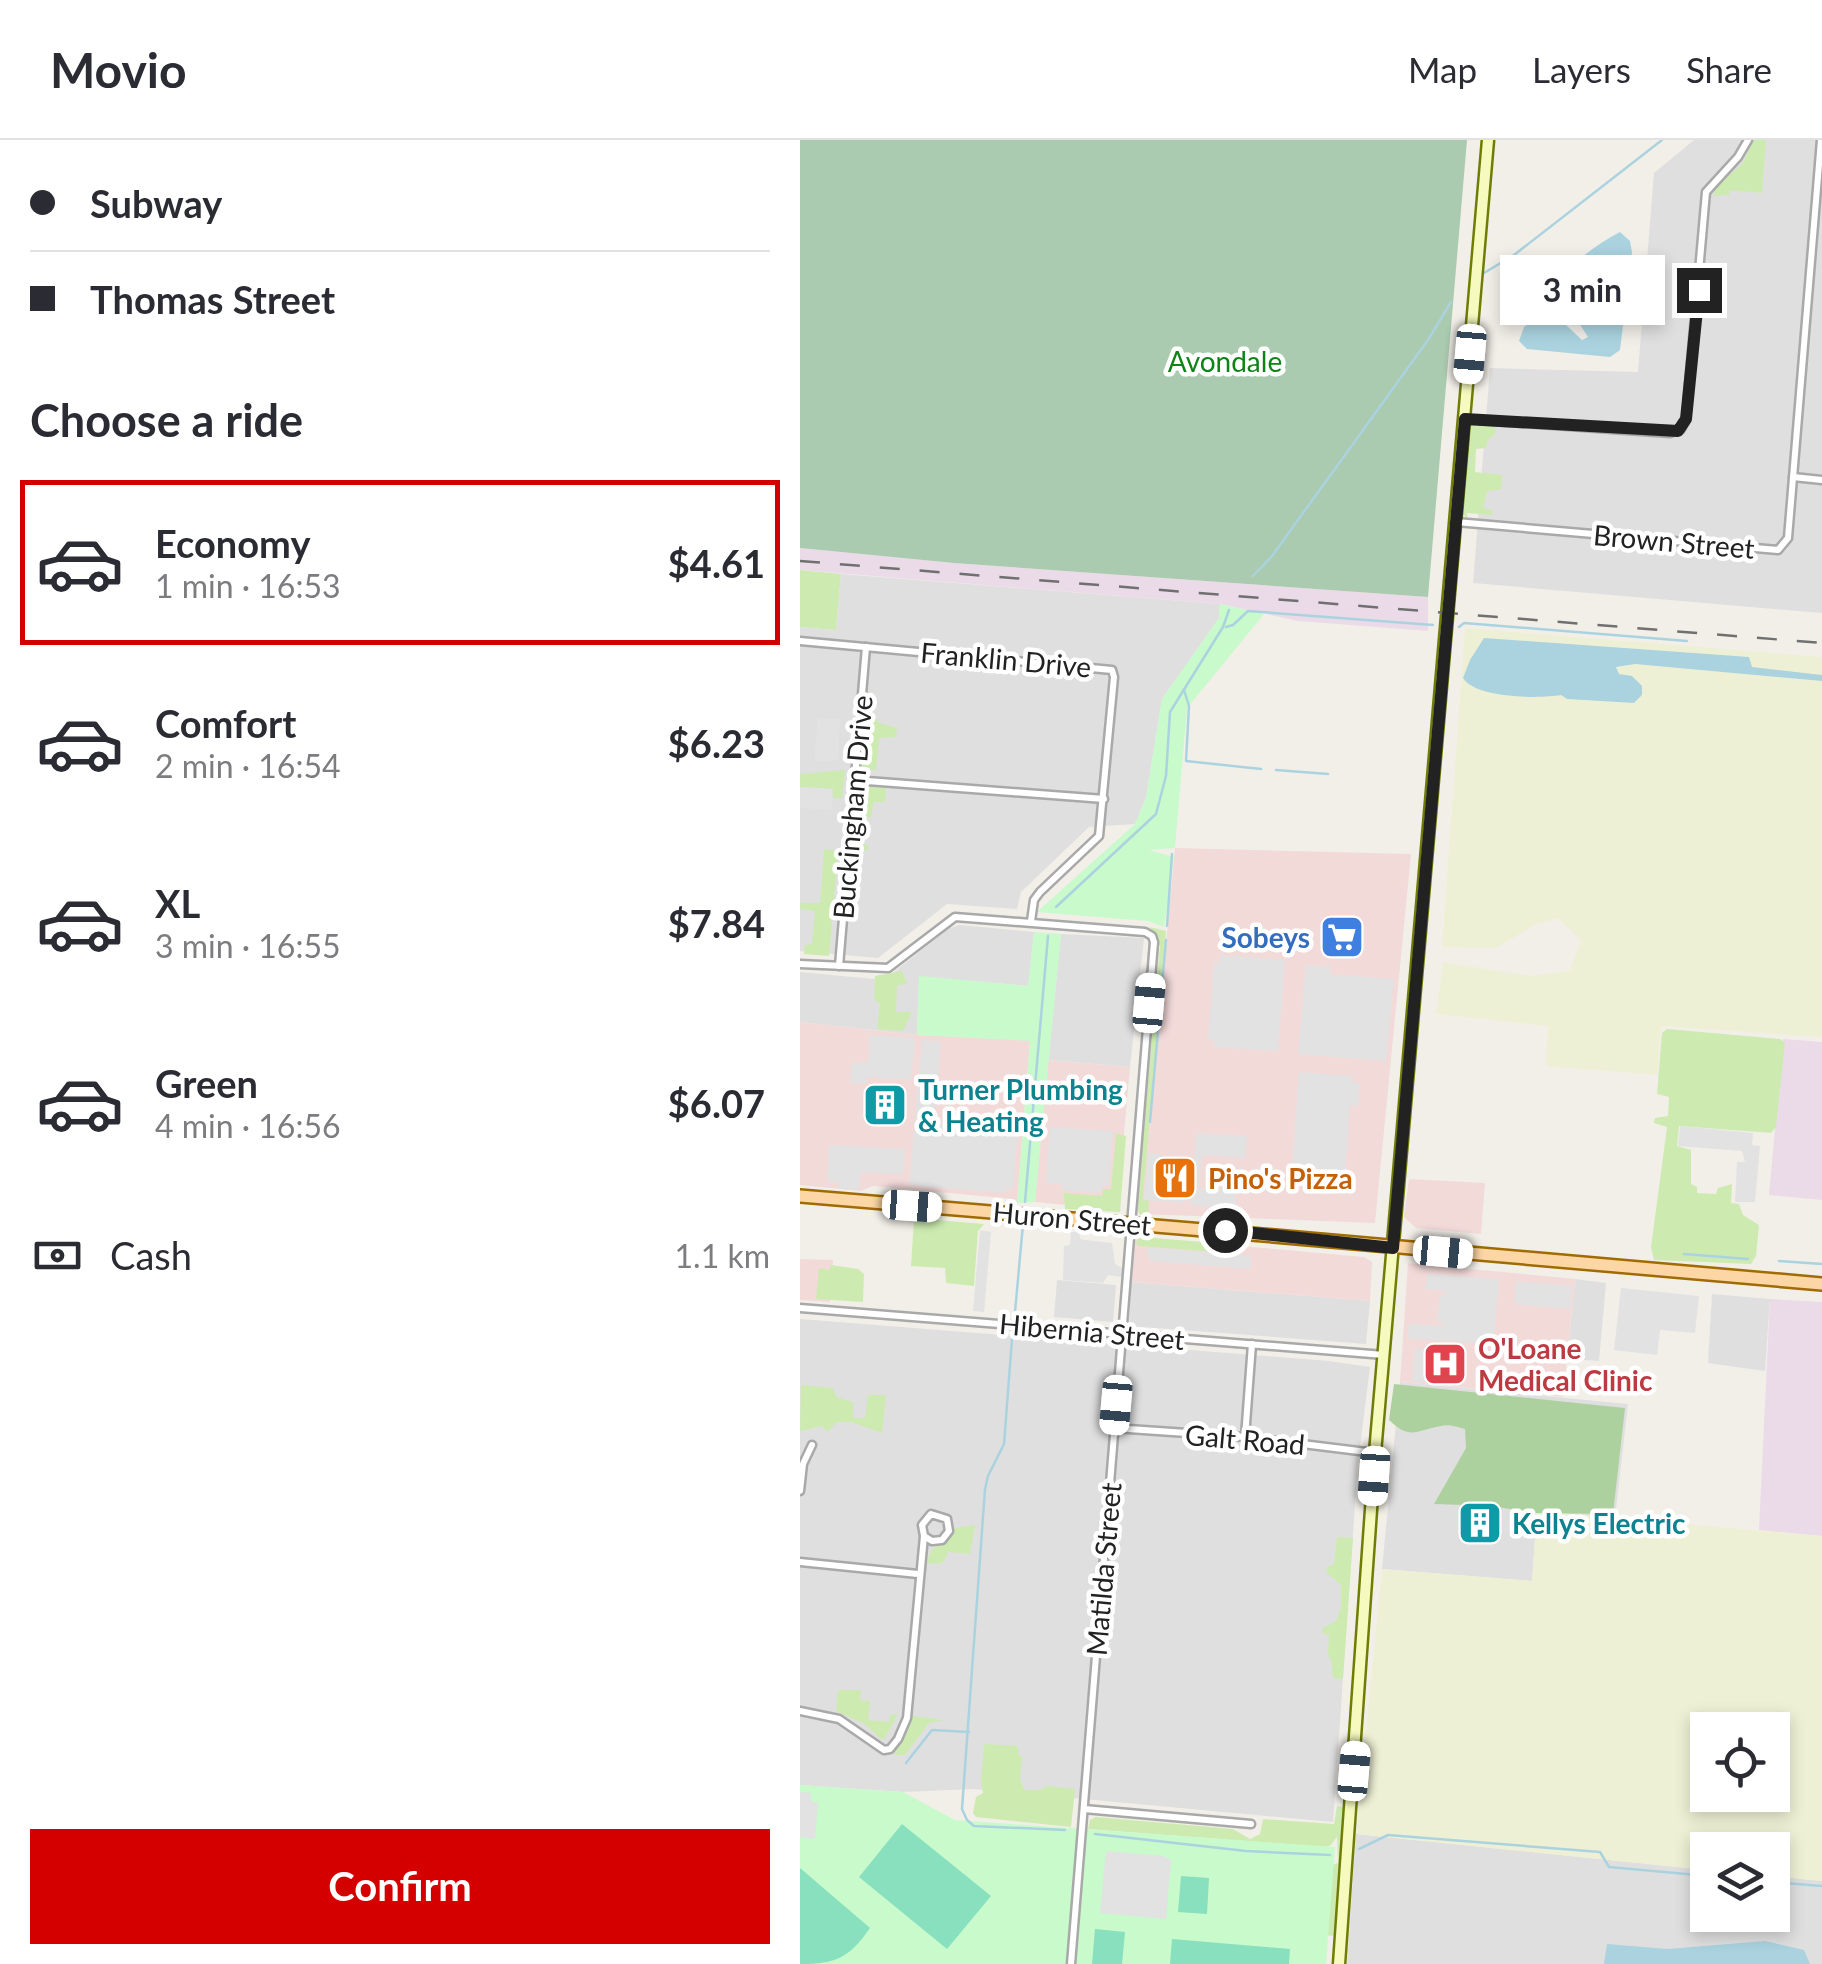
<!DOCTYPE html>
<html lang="en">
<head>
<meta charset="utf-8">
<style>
  :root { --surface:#fff; --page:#f2f2f3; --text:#2b2b33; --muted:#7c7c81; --line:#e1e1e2; --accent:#d40000 }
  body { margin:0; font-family:Lato,sans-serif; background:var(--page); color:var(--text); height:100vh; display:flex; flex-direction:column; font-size:38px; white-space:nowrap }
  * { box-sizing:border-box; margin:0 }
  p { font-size:32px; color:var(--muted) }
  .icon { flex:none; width:55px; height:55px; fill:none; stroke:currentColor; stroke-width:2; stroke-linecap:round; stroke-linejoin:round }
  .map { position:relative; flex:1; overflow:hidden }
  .drawer { display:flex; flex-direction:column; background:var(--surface); width:800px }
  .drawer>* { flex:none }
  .top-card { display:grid; align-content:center; height:220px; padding:0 30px; background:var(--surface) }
  .fabs { position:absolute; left:890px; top:1572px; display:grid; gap:20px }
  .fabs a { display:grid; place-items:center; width:100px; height:100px; border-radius:0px; background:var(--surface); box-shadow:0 5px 15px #0003; font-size:50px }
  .end { position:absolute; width:45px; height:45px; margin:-22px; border:12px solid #222; background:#fff; box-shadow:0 0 0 5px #fff }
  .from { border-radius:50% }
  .bubble { position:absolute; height:70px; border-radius:0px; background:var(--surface); box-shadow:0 5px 15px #0003; font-size:32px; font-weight:700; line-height:70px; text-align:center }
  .car { position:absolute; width:30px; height:60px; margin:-30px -15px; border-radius:12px; box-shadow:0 0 8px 2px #0007; background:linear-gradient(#fff 24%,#345 0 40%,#fff 0 76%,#345 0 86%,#fff 0) }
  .top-card b { display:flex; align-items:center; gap:35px; height:95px; font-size:38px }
  .top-card b+b { border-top:2px solid var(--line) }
  .top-card i { width:25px; height:25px; background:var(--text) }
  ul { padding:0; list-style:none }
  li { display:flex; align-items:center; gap:30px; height:165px; margin:0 20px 15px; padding:0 10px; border:5px solid transparent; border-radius:0px }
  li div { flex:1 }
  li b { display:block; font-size:38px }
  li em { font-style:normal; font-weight:700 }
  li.active { border-color:var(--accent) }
  li>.icon { width:90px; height:90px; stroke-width:1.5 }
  h2 { padding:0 30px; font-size:45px; line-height:120px }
  .pay { display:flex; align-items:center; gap:25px; height:110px; padding:0 30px; font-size:38px }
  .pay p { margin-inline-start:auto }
  .cta { display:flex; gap:20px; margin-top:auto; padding:20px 30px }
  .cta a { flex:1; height:115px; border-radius:0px; background:var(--accent); color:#fff; font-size:40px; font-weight:700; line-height:115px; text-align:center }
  header { display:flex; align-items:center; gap:60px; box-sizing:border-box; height:140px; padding:0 50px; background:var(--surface); border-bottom:2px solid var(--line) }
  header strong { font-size:48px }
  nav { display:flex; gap:55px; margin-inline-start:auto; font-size:35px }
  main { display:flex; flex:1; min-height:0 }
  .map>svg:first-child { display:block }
  .residential { fill:#e0dfdf }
  .commercial { fill:#f2dad9 }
  .industrial { fill:#ebdbe8 }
  .farmland { fill:#eef0d5; fill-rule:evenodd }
  .grass { fill:#cdebb0 }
  .forest { fill:#add19e }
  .cemetery { fill:#aacbaf }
  .park { fill:#c8facc }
  .pitch { fill:#88e0be }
  .parking { fill:#e2e2e2 }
  .water { fill:#aad3df }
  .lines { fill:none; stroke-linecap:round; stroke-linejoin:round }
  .stream { stroke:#aad3df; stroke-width:2.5 }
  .street-casing { stroke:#a9a9a9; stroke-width:11 }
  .secondary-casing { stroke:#707d05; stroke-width:15 }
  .primary-casing { stroke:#a06b00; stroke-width:16 }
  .street { stroke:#fff; stroke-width:6 }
  .secondary { stroke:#f7fabf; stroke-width:10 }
  .primary { stroke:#fcd6a4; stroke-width:11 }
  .rail { stroke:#707070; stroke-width:2.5; stroke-dasharray:20 20; stroke-linecap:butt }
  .route { stroke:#222; stroke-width:12 }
  .labels { text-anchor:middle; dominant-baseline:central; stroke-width:9; stroke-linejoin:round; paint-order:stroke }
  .park-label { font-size:28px; fill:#0c8416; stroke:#fff }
  .street-label { font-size:28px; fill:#222; stroke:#fff }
  .shop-label { font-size:28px; font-weight:bold; fill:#366cbe; stroke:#fff; text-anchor:end }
  .culture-label { font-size:28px; font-weight:bold; fill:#0d838f; stroke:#fff; text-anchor:start }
  .food-label { font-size:28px; font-weight:bold; fill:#c56008; stroke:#fff; text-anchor:start }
  .health-label { font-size:28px; font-weight:bold; fill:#be3a42; stroke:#fff; text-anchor:start }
</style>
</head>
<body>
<header>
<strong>Movio</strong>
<nav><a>Map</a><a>Layers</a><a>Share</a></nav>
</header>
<main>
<section class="drawer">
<div class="top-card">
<b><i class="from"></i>Subway</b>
<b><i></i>Thomas Street</b>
</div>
<h2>Choose a ride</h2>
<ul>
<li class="active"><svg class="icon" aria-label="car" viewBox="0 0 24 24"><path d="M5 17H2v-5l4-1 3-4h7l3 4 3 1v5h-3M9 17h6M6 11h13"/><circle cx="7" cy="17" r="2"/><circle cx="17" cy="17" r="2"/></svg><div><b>Economy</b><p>1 min · 16:53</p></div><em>$4.61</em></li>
<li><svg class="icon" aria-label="car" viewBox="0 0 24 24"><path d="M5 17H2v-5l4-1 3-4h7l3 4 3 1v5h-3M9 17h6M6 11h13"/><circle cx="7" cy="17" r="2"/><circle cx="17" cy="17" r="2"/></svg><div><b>Comfort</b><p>2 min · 16:54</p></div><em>$6.23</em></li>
<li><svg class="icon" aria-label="car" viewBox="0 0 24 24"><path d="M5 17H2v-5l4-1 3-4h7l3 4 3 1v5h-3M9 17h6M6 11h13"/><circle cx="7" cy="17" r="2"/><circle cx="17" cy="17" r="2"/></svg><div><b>XL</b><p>3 min · 16:55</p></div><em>$7.84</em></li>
<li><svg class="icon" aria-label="car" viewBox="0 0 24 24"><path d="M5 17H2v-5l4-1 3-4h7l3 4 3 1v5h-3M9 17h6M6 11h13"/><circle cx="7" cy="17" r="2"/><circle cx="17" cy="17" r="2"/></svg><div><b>Green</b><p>4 min · 16:56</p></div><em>$6.07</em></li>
</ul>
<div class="pay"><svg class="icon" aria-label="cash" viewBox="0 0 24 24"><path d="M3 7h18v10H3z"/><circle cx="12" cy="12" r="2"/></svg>Cash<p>1.1 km</p></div>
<div class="cta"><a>Confirm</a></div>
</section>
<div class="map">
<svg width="1022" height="1824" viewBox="0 0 1022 1824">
  <rect width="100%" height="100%" fill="#f2efe9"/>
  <g class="residential">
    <polygon points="894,0 1022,0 1022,473 673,443 690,228 838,232 854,33"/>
    <polygon points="41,434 420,464 419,478 362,559 346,658 335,684 289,687 221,752 217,769 147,764 78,818 0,811 0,487 36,490"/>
    <polygon points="159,785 234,792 229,846 119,837 117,895 0,882 0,832 84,840 148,789"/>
    <polygon points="261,794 344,798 330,927 248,920"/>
    <polygon points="775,1139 806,1143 799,1221 767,1219"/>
    <polygon points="257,1140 316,1145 313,1182 254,1177"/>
    <polygon points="331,1142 570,1161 566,1204 329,1186"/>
    <polygon points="912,1154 970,1159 965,1231 908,1223"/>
    <polygon points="0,1179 529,1221 570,1227 558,1322 533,1682 174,1649 103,1652 0,1645"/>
    <polygon points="600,1242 828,1264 815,1378 737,1371 732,1441 582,1429"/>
    <polygon points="556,1694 907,1730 908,1775 972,1775 973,1736 1022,1741 1022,1824 547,1824"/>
  </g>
  <g class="commercial">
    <polygon points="375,708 611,714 575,1083 341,1074"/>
    <polygon points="0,882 117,895 230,900 217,1063 213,1059 73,1046 61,1051 0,1045"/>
    <polygon points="248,920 330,927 317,1070 235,1062"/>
    <polygon points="609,1039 685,1043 681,1094 616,1088 604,1077"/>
    <polygon points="340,1097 564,1117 572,1122 570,1161 332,1142 335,1100"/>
    <polygon points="0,1119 33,1120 30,1162 0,1160"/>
    <polygon points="608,1123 775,1139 763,1257 600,1242"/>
  </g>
  <g class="industrial">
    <polygon points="0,408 154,423 628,457 628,491 498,481 420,464 0,430"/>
    <polygon points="983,899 1022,902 1022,1060 969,1055"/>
    <polygon points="970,1159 1022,1162 1022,1396 959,1390"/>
  </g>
  <g class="farmland">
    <polygon points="665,488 1022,517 1022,897 861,886 857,935 746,926 748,886 636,874 643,822 729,836 770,831 781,800 758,778 734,785 697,808 642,807"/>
    <path d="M737,1371l285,25v345l-49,-5 -1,-26h-64l-1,20 -351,-36 26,-265 150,12zM908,1590h64v65h-64z"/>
  </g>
  <g class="grass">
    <polygon points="954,0 966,0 962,53 930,50 929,55 913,56 916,47 942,24"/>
    <polygon points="674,284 677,287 678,284 696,285 695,295 688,299 686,308 676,309 675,332 702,335 701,349 687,351 683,368 692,370 692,375 667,373 667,379 663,374 668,299 670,287"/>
    <polygon points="0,430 41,434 36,490 0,487"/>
    <polygon points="68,553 74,553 72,576 80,583 97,588 96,597 79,598 76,630 62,629 62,625"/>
    <polygon points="45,630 42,658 33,658 33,649 0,647 0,634"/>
    <polygon points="70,646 86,648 85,662 74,662 71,677 64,678 62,704 68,705 68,710 55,709 60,652"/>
    <polygon points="24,709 38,711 29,816 4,814 5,805 12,804 15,771 0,769 0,763 20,763"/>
    <polygon points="350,787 366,791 343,1059 349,1061 348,1076 340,1075 337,1068 360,806"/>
    <polygon points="102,831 107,843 97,846 96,872 112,872 103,891 77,889 80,863 74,860 75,836"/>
    <polygon points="867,889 980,899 985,903 976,987 971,993 879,986 877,1006 891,1010 891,1044 897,1047 897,1053 916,1054 918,1048 932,1044 931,1063 939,1064 943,1075 959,1085 956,1116 951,1124 854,1120 851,1107 867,987 854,983 855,978 868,976 869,957 857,954 862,893"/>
    <polygon points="310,992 326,996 320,1072 265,1069 263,1047 265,1053 302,1056 303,1049 311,1049 316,994"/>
    <polygon points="114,1078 184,1084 178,1091 174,1146 146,1143 145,1128 111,1126"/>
    <polygon points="340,1097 416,1103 416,1112 338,1106 336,1102"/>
    <polygon points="31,1125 58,1129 64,1134 63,1162 16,1159 19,1128 29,1130"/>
    <polygon points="1,1245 32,1248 38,1258 53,1262 53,1278 65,1278 68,1255 86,1255 82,1293 51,1282 37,1282 27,1292 23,1286 0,1291"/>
    <polygon points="175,1385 170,1414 148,1412 145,1420 139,1424 127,1423 131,1410 148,1400 154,1388"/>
    <polygon points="537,1397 553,1398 543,1539 533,1538 531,1519 528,1516 529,1495 522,1493 523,1488 536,1481 541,1468 541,1445 526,1432 528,1426 534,1425"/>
    <polygon points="38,1550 61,1550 60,1560 70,1561 68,1580 89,1582 90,1575 98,1574 85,1598 81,1599 65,1584 36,1571"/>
    <polygon points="113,1576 144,1580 129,1583 105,1615 94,1615"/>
    <polygon points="184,1604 218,1606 218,1615 222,1616 220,1640 225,1650 240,1650 246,1646 275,1649 271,1687 176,1677 173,1673 176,1657 183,1653 181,1642"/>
    <polygon points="537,1666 544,1667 535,1796 469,1790 530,1726 538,1723 537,1697 530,1706 524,1707 288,1689 290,1680 296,1677 433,1689 450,1699 460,1694 463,1679 534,1684"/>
  </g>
  <path class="forest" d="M594,1244l231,24 -12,106 -80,-1 -41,-7 -58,-2 32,-56 -1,-19c-8,-2 -17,-5 -24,-3 -25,4 -30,15 -52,-6z"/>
  <polygon class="cemetery" points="0,0 667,0 628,457 154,423 0,408"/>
  <g class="park">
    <polygon points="420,464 464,474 387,568 375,708 349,710 374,717 364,787 348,781 237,772 335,684 346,658 362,559 419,478"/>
    <polygon points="234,792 261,794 235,1062 217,1063 230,901 117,895 119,836 228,846"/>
    <polygon points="0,1645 103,1652 155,1680 535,1707 526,1824 0,1824"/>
  </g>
  <g class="pitch">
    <polygon points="102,1684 191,1756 147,1809 59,1737"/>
    <path d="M0,1728l70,60c-21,30 -34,36 -70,36z"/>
    <polygon points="381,1736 409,1738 407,1774 378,1772"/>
    <polygon points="295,1789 325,1792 322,1824 292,1824"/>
    <polygon points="372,1799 490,1809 489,1824 370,1824"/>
  </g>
  <g class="parking">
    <polygon points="18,578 40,579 38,620 14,622"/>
    <polygon points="0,647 32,649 32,670 0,668"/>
    <polygon points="420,815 485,820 478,911 414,907 414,901 408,900 414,822 419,822"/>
    <polygon points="506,825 530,827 530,834 594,839 586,921 498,914"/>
    <polygon points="70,895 115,898 111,940 67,937 66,944 50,943 52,922 68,923"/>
    <polygon points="122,900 141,902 134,982 218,989 213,1049 205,1049 204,1053 109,1045"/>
    <polygon points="499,932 553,936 552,942 560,943 558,966 550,966 544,1044 491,1040"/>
    <polygon points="880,986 953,993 952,1005 960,1006 955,1062 935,1062 937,1022 945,1022 942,1011 878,1006"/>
    <polygon points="250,987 313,991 309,1045 302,1045 301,1053 262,1050 262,1044 246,1043"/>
    <polygon points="396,993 447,996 445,1018 402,1015 399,1048 435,1052 437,1069 390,1065"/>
    <polygon points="29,1005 105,1009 104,1034 61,1032 59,1050 38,1049 38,1042 27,1041"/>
    <polygon points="348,1013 369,1016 365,1052 368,1048 385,1049 385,1063 344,1060"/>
    <polygon points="180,1090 191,1092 184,1172 173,1171"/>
    <polygon points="271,1092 279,1092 280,1099 285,1100 312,1103 315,1124 322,1128 322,1137 308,1135 303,1143 263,1140 264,1106 270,1105"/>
    <polygon points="347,1107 451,1116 450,1129 349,1121"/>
    <polygon points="627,1134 699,1139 694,1198 691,1204 608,1198 609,1184 643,1186 642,1182 637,1182 640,1154 645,1155 645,1151 625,1149"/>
    <polygon points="716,1141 772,1146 770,1169 714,1164"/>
    <polygon points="821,1148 899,1156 895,1193 860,1190 857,1215 814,1210"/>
    <polygon points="615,1208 627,1210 625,1233 660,1237 659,1245 612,1241"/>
    <polygon points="0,1652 11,1653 11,1661 18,1663 15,1699 0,1697"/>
    <polygon points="306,1711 363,1716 371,1720 366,1779 300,1773"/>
  </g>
  <g class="water">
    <path d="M820,92l10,9 2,11 -12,98 -10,7 -83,-8 -8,-8 5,-14 10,-7 32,5 16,15 6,-3 -13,-20 -43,-19 4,-7c29,-18 54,-44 84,-59z"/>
    <path d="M684,498l265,19 3,10 70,8v6l-187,-17 -19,3 3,7 13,2 10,10v9l-8,8 -67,-4 -6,-4c-22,4 -86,3 -98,-17l7,-18z"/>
    <polygon points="965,1801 1004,1810 1010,1824 804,1824 807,1804 867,1809"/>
  </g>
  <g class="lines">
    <g class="stream">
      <polyline points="684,133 714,115 862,0"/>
      <polyline points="453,436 472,416 628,200 651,162"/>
      <polyline points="426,487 433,485 448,471 633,485"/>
      <polyline points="659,487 664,483 887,501"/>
      <polyline points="384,550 389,566 386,621 461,629"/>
      <polyline points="476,630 528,634"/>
      <polyline points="256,767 356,674 366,636 370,572 423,487 429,470"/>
      <polyline points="367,786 372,714"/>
      <polyline points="350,982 366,800"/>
      <polyline points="225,1062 248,796"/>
      <polyline points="884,1114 948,1119"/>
      <polyline points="979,1121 1022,1124"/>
      <polyline points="215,1172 223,1084"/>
      <polyline points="212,1199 204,1304 188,1336 185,1349 162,1669 167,1680 174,1686 265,1690"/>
      <polyline points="106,1623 132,1590 169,1592"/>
      <polyline points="295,1694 446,1711 530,1715"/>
      <polyline points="559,1709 588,1695 800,1712 809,1727 908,1736"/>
      <polyline points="972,1742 1022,1746"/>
    </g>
    <defs>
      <g id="street">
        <polyline points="665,279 870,293 881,289 886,279 906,52 938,17 948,0"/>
        <polyline points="993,337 1022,340"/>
        <polyline points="656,382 978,410 988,398 1021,0"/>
        <polyline points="0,501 312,530 314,537 299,696 240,752 234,760 231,781"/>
        <polyline points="54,640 304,659"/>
        <polyline points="0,824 88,828 155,777 345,792 352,796 354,802 271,1824"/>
        <polyline points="39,826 66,507"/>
        <polyline points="0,1168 584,1215"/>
        <polyline points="314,1288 445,1297 575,1313"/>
        <polyline points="445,1297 452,1204"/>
        <polyline points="0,1351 3,1324 12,1305"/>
        <polyline points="0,1422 118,1434"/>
        <polyline points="0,1571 39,1579 84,1610 90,1609 98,1599 107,1578 124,1396 122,1385 131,1374 147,1379 149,1391 142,1400 132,1401 124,1396"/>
        <polyline points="284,1669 451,1684"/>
      </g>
      <polyline id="secondary" points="539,1824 575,1313 688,0"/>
      <path id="primary" d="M0,1056c341,27 681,59 1022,88"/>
    </defs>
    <use href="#street" class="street-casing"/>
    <use href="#secondary" class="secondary-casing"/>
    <use href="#primary" class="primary-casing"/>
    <use href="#street" class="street"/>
    <use href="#secondary" class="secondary"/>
    <use href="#primary" class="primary"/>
    <polyline class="rail" points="0,421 1022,503"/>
  </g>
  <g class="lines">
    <polyline class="route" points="425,1090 593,1108 665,279 878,291 886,279 899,150"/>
  </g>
  <defs>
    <symbol id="supermarket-square" viewBox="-11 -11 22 22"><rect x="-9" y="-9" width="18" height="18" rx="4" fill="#3f7fe0" stroke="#fff"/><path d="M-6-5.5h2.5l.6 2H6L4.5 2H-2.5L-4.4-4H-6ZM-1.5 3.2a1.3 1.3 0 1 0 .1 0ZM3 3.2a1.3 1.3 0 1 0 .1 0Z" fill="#fff"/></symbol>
    <symbol id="building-square" viewBox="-11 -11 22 22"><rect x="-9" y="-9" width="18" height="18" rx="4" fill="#0f9aa8" stroke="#fff"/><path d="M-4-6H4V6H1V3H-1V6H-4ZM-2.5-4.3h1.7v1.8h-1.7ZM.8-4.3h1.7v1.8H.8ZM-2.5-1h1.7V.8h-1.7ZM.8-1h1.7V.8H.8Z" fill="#fff"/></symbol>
    <symbol id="restaurant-square" viewBox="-11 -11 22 22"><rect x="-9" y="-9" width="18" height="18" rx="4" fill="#e8710a" stroke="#fff"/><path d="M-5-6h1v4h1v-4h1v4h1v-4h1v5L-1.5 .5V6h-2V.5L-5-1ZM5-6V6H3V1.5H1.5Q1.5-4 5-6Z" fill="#fff"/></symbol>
    <symbol id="hospital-square" viewBox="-11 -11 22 22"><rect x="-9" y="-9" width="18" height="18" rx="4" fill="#e0444e" stroke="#fff"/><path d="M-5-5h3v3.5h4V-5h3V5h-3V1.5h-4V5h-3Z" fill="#fff"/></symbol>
  </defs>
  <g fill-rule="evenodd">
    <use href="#supermarket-square" x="517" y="772" width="50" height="50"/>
    <use href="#building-square" x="60" y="940" width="50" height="50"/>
    <use href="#restaurant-square" x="350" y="1013" width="50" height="50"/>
    <use href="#hospital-square" x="620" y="1199" width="50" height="50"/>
    <use href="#building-square" x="655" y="1358" width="50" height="50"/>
  </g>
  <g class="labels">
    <g class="park-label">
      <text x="425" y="221">Avondale</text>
    </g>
    <g class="street-label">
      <text transform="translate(874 401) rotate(5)">Brown Street</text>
      <text transform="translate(206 519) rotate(5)">Franklin Drive</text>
      <text transform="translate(52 667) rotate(-85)">Buckingham Drive</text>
      <text transform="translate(272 1078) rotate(5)">Huron Street</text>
      <text transform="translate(292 1191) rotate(5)">Hibernia Street</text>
      <text transform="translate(445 1299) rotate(5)">Galt Road</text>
      <text transform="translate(303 1429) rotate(-85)">Matilda Street</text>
    </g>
    <g class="shop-label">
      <text x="510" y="797">Sobeys</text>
    </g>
    <g class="culture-label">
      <text x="118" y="949">Turner Plumbing<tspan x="118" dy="32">&amp; Heating</tspan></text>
      <text x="712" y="1383">Kellys Electric</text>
    </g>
    <g class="food-label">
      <text x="408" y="1038">Pino's Pizza</text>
    </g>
    <g class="health-label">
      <text x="678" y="1208">O'Loane<tspan x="678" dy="32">Medical Clinic</tspan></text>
    </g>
  </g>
</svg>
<div class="fabs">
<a><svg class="icon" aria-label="locate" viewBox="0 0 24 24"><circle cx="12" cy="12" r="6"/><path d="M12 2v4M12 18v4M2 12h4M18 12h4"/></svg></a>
<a><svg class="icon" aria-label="layers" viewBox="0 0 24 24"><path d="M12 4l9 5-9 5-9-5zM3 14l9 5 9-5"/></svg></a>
</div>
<i class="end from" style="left:425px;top:1090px"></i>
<i class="end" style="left:899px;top:150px"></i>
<div class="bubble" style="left:700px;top:115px;width:165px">3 min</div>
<i class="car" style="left:670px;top:214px;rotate:185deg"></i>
<i class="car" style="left:349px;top:863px;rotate:5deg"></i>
<i class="car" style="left:112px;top:1066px;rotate:94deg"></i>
<i class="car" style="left:643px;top:1112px;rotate:95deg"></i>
<i class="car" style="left:316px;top:1265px;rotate:185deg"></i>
<i class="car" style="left:574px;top:1336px;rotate:184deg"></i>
<i class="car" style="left:554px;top:1631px;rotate:5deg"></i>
</div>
</main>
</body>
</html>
